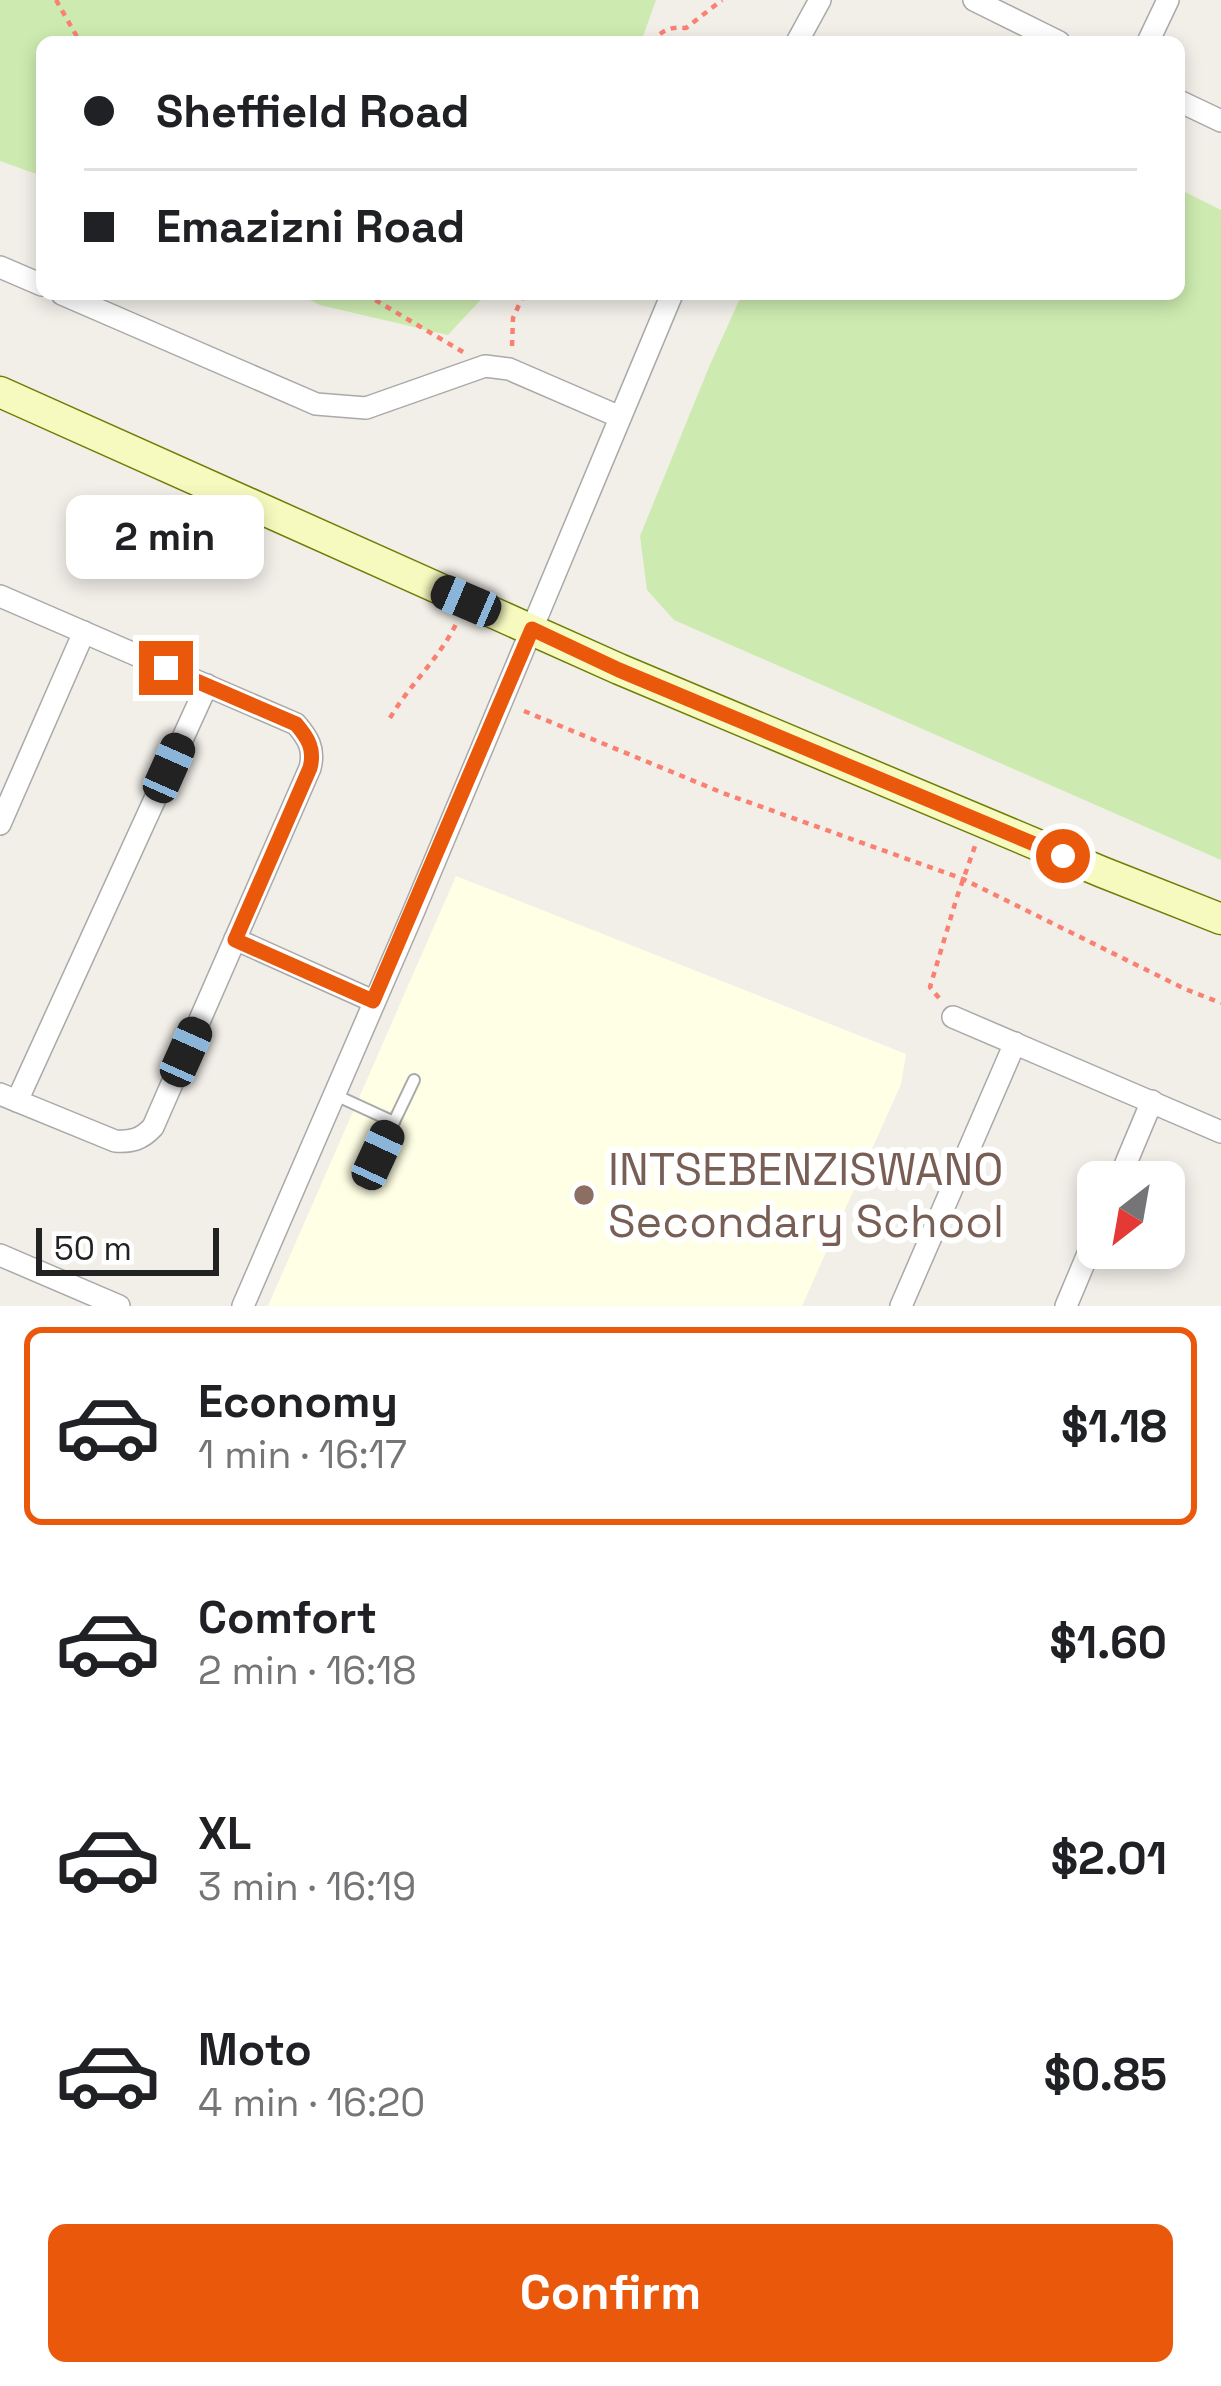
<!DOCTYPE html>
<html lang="en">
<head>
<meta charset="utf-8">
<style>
  :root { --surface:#fff; --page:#f6f6f6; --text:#202124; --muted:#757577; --line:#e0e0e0; --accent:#ea580c }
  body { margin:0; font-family:"Space Grotesk",sans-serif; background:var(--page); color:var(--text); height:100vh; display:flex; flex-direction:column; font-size:45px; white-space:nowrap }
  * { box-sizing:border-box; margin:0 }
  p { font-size:39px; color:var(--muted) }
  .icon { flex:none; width:66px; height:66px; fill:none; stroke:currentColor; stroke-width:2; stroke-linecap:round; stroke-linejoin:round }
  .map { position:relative; height:1306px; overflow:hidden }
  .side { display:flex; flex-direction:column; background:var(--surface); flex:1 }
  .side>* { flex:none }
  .banner { position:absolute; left:36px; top:36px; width:1149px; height:264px; border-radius:18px; box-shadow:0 6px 18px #0003; display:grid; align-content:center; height:264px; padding:0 48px; background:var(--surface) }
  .needle { width:78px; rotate:211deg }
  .tools { position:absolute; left:1077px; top:1161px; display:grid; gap:24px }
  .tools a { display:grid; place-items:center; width:108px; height:108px; border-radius:18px; background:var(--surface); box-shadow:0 6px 18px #0003; font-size:60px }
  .scale { position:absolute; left:36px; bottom:30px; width:183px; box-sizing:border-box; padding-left:12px; border:6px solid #222; border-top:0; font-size:33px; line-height:42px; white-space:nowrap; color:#222; -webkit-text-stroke:9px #fff; paint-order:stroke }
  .end { position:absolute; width:54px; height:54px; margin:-27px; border:15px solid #ea580c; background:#fff; box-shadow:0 0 0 6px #fff }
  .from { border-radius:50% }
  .bubble { position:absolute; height:84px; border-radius:18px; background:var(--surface); box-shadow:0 6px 18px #0003; font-size:39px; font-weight:700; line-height:84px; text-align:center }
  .car { position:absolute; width:36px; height:72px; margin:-36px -18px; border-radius:15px; box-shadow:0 0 9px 3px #0007; background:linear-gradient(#222 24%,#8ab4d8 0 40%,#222 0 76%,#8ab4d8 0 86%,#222 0) }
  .banner b { display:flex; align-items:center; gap:42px; height:114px; font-size:45px }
  .banner b+b { border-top:3px solid var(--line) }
  .banner i { width:30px; height:30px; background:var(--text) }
  ul { padding:21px 0 0; list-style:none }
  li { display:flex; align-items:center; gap:36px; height:198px; margin:0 24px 18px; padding:0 24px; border:6px solid transparent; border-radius:18px }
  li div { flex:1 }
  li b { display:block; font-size:45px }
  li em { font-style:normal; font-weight:700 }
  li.current { border-color:var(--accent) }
  li>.icon { width:108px; height:108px; stroke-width:1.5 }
  .primary-button { display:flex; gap:24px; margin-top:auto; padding:24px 48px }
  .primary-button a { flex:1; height:138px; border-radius:18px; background:var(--accent); color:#fff; font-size:48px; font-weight:700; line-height:138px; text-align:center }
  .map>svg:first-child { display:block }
  .education { fill:#ffffe5 }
  .grass { fill:#cdebb0 }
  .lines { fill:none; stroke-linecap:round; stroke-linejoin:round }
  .lane-casing { stroke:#a9a9a9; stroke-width:14 }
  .street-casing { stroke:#a9a9a9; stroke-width:24 }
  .secondary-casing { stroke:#707d05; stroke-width:33 }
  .path { stroke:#fa8072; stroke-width:4.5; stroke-dasharray:6 6; stroke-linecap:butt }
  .lane { stroke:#fff; stroke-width:10 }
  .street { stroke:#fff; stroke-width:21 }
  .secondary { stroke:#f7fabf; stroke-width:30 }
  .route { stroke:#ea580c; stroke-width:15 }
  .education-dot { fill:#8d6e63; stroke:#fff; stroke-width:4.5 }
  .labels { text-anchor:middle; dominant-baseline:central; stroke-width:12; stroke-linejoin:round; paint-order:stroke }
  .education-label { font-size:45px; fill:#785e54; stroke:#fff; text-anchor:start }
</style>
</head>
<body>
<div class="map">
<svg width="1221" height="1306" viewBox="0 0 1221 1306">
  <rect width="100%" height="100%" fill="#f2efe9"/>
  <polygon class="education" points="456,876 906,1054 901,1084 802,1306 268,1306"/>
  <g class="grass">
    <polygon points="0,0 656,0 641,42 42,42 42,176 0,161"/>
    <polygon points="1179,189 1221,210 1221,860 674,620 647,590 640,536 709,367 742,294 1179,294"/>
    <polygon points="298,294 486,294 448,335 320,305"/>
  </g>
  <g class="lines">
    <defs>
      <g id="lane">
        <polyline points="333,1094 394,1122"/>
        <polyline points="378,1155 414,1080"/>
      </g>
      <g id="street">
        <polyline points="974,0 1059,42"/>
        <polyline points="797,42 820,0"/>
        <polyline points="1148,42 1168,0"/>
        <polyline points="1179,101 1221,121"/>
        <polyline points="0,267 42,285"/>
        <polyline points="62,294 316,404 366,408 485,366 509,369 620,417"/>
        <path d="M0,596l296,128c12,14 19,25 14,44l-157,359c-12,13 -22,15 -38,14l-115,-47"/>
        <polyline points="0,824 84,632"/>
        <polyline points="235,939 373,1001"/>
        <polyline points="953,1017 1221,1132"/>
        <polyline points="17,1101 207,685"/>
        <polyline points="1118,1182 1152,1101"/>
        <polyline points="0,1255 119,1306"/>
        <polyline points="243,1306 413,913 672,294"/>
        <polyline points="901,1306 1015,1043"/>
        <polyline points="1066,1306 1098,1230"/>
      </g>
      <polyline id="secondary" points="0,392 619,669 1102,872 1221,919"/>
    </defs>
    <use href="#lane" class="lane-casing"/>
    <use href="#street" class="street-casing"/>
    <use href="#secondary" class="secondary-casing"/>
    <g class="path">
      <polyline points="56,0 80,42"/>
      <path d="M651,42c11,-11 19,-16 35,-14l36,-28"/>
      <polyline points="365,294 463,352"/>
      <polyline points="512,346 513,318 524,294"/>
      <polyline points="524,711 723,793 963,879 1185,989 1221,1003"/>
      <path d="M390,718c20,-34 50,-60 67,-96"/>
      <polyline points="939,998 930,987 957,897 975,846"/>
    </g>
    <use href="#lane" class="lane"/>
    <use href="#street" class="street"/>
    <use href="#secondary" class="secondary"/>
  </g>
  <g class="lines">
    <path class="route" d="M166,668l130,56c12,14 19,25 14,44l-75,172 138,61 159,-372 87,41 444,186"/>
  </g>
  <circle class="education-dot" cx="584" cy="1195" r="12"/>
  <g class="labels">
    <g class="education-label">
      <text x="608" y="1169">INTSEBENZISWANO<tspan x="608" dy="52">Secondary School</tspan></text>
    </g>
  </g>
</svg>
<div class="tools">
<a><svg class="needle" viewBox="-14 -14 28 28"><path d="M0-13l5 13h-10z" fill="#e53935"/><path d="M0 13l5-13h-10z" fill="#757577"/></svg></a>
</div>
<div class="scale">50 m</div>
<i class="end from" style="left:1063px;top:856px"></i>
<i class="end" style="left:166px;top:668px"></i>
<div class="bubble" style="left:66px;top:495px;width:198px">2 min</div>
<i class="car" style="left:466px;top:601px;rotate:293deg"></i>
<i class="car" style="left:169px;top:768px;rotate:24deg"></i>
<i class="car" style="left:186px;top:1052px;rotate:24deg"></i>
<i class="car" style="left:378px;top:1155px;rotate:25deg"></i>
<div class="banner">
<b><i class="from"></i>Sheffield Road</b>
<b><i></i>Emazizni Road</b>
</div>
</div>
<section class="side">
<ul>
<li class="current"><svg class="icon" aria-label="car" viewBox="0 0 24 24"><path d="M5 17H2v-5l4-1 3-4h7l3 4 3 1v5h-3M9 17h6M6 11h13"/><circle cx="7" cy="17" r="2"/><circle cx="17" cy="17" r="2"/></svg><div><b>Economy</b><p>1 min · 16:17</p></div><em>$1.18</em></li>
<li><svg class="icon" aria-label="car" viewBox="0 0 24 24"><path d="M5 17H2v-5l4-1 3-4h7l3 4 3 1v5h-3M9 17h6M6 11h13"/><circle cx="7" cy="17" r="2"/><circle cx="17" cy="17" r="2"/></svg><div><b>Comfort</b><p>2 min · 16:18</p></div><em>$1.60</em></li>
<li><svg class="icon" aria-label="car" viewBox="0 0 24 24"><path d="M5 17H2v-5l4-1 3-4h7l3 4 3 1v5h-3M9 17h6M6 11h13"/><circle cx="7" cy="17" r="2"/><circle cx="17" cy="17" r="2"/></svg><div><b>XL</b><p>3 min · 16:19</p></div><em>$2.01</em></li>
<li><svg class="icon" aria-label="car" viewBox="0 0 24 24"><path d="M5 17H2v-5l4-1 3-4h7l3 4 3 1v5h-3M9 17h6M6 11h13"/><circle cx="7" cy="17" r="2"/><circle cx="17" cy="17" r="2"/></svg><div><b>Moto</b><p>4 min · 16:20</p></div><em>$0.85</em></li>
</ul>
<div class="primary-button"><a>Confirm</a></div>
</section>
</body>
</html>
